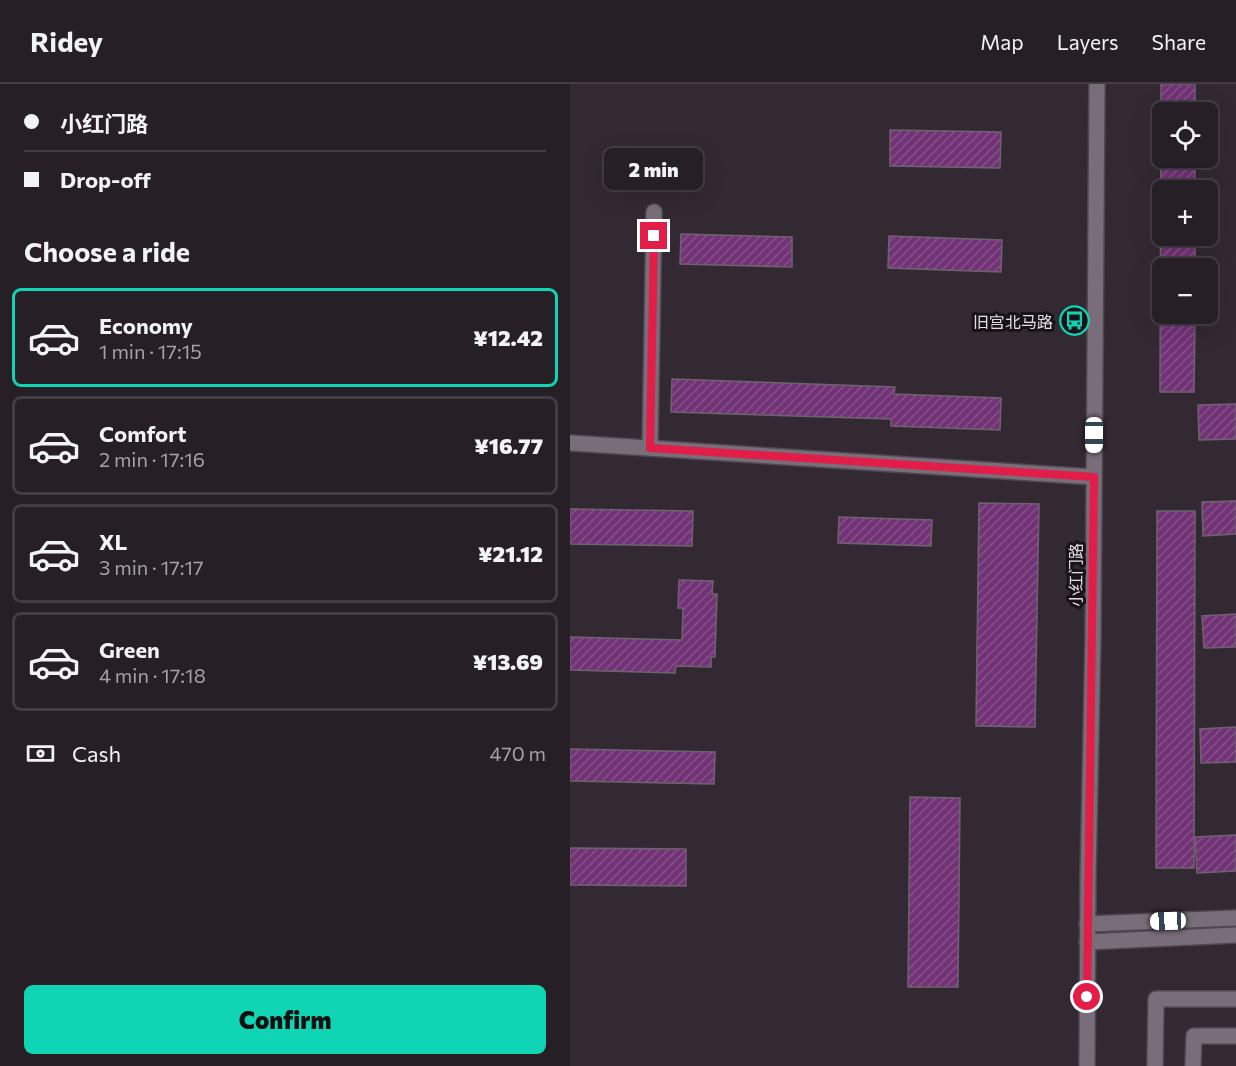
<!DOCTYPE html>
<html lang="en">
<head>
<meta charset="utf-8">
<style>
  :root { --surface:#261f26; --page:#322c32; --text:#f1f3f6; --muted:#a4a2a7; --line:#423d43; --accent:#10d5b4 }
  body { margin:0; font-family:Commissioner,"Noto Sans SC",sans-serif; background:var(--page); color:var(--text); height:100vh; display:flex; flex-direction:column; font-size:22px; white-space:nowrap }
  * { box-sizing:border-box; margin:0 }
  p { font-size:20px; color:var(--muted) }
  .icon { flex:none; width:33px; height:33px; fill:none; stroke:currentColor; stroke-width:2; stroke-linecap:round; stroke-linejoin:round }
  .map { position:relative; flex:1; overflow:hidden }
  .side { display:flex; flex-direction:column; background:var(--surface); width:570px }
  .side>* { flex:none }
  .hud { display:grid; align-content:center; height:132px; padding:0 24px; background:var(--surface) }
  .controls { position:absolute; left:582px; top:18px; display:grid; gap:12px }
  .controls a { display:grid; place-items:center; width:66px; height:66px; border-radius:9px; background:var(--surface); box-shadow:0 6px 24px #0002,0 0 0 2px var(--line); font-size:30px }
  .end { position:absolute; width:27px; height:27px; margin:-14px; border:8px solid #e11d48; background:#fff; box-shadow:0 0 0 3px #fff }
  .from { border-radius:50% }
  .bubble { position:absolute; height:42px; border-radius:9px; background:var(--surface); box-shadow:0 6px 24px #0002,0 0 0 2px var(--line); font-size:20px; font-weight:800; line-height:42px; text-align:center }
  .car { position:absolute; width:18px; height:36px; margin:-18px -9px; border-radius:8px; box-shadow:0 0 4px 2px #0007; background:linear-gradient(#fff 24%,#345 0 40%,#fff 0 76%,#345 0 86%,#fff 0) }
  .hud b { display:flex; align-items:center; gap:21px; height:57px; font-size:22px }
  .hud b+b { border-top:2px solid var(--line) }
  .hud i { width:15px; height:15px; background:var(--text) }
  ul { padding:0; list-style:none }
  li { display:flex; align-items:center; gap:18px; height:99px; margin:0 12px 9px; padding:0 12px; border:3px solid var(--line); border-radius:9px }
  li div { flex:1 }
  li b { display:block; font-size:22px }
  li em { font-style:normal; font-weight:800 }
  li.selected { border-color:var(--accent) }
  li>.icon { width:54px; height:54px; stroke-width:1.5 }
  h2 { padding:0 24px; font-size:27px; line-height:72px }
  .pay { display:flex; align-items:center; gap:15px; height:66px; padding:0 24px; font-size:22px }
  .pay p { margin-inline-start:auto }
  .cta { display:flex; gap:12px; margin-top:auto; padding:12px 24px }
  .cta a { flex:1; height:69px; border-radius:9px; background:var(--accent); color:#111; font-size:24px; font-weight:800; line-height:69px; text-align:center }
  header { display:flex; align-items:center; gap:36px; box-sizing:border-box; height:84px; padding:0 30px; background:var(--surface); border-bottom:2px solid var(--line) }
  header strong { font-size:28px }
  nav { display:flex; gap:33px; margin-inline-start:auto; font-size:21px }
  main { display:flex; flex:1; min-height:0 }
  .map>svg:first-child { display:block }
  .building { fill:url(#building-hatch); stroke:#6f636f; stroke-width:1.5 }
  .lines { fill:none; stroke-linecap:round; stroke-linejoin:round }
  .minor-casing { stroke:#4f474f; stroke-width:18 }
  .minor { stroke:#796d79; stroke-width:15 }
  .route { stroke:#e11d48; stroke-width:8 }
  .labels { text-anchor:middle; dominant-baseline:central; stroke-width:6; stroke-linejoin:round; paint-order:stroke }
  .poi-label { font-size:16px; fill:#e4dde4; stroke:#181318; text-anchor:end }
  .street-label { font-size:16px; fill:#e4dde4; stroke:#181318 }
</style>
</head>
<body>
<header>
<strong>Ridey</strong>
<nav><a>Map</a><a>Layers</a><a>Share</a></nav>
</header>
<main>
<section class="side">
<div class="hud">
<b><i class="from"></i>小红门路</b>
<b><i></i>Drop-off</b>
</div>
<h2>Choose a ride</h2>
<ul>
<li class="selected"><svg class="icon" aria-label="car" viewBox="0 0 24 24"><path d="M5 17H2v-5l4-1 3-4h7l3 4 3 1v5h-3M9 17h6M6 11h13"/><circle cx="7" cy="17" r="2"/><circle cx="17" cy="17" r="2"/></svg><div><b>Economy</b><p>1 min · 17:15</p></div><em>¥12.42</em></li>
<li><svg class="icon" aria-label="car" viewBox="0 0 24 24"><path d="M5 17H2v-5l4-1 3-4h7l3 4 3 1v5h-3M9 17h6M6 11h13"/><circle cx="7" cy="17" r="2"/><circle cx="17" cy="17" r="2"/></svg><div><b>Comfort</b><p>2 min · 17:16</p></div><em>¥16.77</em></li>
<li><svg class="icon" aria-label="car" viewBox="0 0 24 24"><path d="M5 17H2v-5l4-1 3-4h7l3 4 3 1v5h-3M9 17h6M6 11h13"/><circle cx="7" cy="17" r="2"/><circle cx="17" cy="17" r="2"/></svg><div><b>XL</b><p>3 min · 17:17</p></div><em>¥21.12</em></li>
<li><svg class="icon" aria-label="car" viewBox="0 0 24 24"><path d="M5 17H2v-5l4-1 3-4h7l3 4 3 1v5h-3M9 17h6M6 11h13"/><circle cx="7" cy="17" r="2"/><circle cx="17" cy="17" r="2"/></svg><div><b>Green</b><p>4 min · 17:18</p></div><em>¥13.69</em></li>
</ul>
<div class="pay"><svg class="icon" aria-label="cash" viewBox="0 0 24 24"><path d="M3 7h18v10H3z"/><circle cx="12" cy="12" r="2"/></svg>Cash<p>470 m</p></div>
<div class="cta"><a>Confirm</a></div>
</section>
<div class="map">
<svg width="666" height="982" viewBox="0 0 666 982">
  <defs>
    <pattern id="building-hatch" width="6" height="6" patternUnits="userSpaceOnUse" patternTransform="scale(1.5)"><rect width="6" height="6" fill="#723376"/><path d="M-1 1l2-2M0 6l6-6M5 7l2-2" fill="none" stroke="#865089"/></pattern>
  </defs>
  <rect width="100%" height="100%" fill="#332933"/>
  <g class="building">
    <polygon points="591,0 625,0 625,28 592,28 592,74 625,74 625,106 592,106 592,152 625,152 625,184 592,184 592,230 625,230 624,308 590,308"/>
    <polygon points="320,46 431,48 430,84 320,82"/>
    <polygon points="111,150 222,153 222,183 110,180"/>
    <polygon points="319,152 432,156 431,188 318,184"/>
    <polygon points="102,295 325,303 324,310 431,314 430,346 321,342 321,335 101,328"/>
    <polygon points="666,320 666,355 629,356 628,321"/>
    <polygon points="666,417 666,450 633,452 632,418"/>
    <polygon points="409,419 469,420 465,643 406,642"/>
    <polygon points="0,425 123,427 122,462 0,460"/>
    <polygon points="587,427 625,427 624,784 586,784"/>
    <polygon points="269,433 362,436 361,462 268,459"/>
    <polygon points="109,496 143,497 142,510 147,510 145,573 141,573 141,583 106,582 105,589 0,586 0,553 112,556 113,524 108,524"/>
    <polygon points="666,530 666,563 634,564 632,532"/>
    <polygon points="666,643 666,678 631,679 630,645"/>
    <polygon points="0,665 145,668 144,700 0,697"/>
    <polygon points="340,713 390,714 388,903 338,903"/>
    <polygon points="666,751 666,787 627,789 625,753"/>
    <polygon points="0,764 116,765 116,802 0,801"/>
  </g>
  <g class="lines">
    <defs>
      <g id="minor">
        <polyline points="0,359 524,393"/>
        <polyline points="80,364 84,128"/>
        <polyline points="517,840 666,834"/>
        <polyline points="517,858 666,851"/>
        <polyline points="517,982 518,794 523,554 527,0"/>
        <polyline points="585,982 586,915 666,915"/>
        <polyline points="623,982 624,952 666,952"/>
      </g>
    </defs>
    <use href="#minor" class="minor-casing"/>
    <use href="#minor" class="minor"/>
  </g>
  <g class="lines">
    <polyline class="route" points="84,152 80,364 524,393 517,913"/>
  </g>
  <defs>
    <symbol id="bus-ring" viewBox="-11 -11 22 22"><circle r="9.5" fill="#181318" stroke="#10d5b4" stroke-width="1.5"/><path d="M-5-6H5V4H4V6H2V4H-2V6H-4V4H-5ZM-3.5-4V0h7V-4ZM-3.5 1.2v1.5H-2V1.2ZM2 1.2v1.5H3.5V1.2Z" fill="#10d5b4"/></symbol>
  </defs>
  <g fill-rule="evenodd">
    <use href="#bus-ring" x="488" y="220" width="33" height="33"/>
  </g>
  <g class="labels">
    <g class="poi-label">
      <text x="483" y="237">旧宫北马路</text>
    </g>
    <g class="street-label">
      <text transform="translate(505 491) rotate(-90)">小红门路</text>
    </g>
  </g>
</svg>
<div class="controls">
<a><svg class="icon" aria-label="locate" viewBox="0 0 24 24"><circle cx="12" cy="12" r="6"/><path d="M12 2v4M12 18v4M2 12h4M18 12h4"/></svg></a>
<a>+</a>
<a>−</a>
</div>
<i class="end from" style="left:517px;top:913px"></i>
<i class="end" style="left:84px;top:152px"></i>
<div class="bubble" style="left:34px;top:64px;width:99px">2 min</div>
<i class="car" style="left:524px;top:351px;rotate:180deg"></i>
<i class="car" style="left:598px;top:837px;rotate:268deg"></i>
</div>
</main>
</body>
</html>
